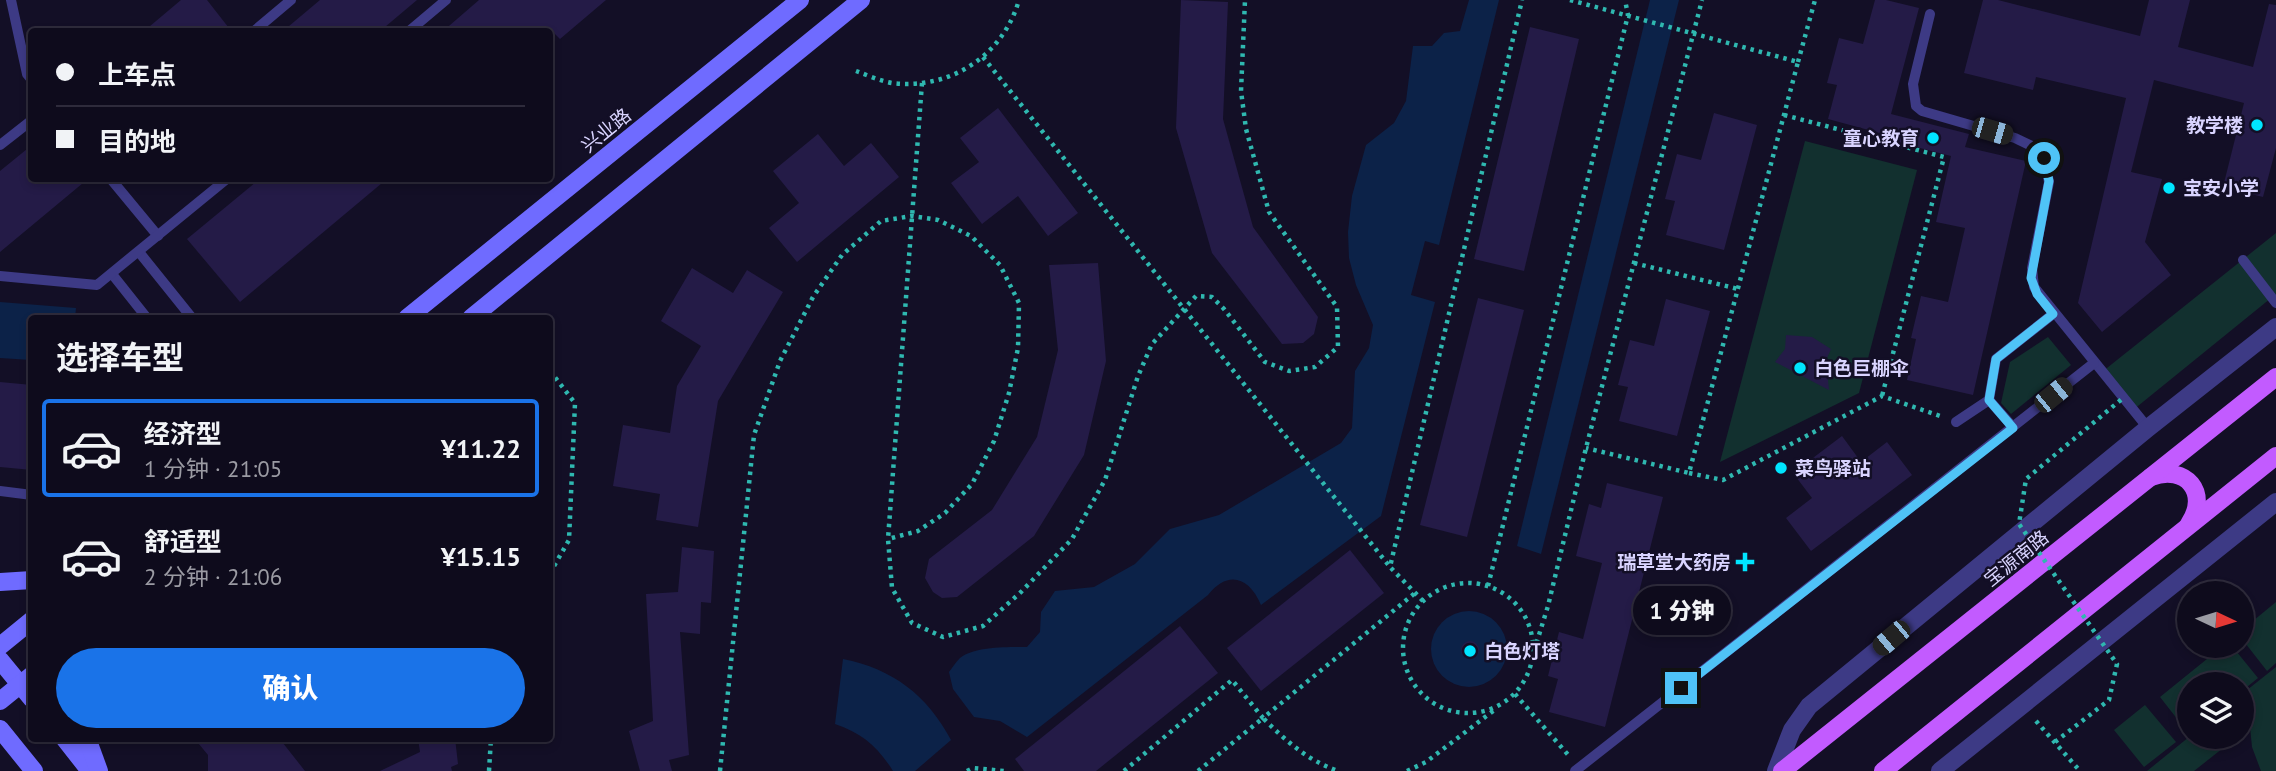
<!DOCTYPE html>
<html lang="zh">
<head>
<meta charset="utf-8">
<style>
  :root { --surface:#0e0b1c; --page:#171425; --text:#f1f3f6; --muted:#9b9ba3; --line:#2e2b3b; --accent:#1a73e8 }
  body { margin:0; font-family:"PT Sans","Noto Sans SC",sans-serif; background:var(--page); color:var(--text); height:100vh; display:flex; flex-direction:column; font-size:26px; white-space:nowrap }
  * { box-sizing:border-box; margin:0 }
  p { font-size:23px; color:var(--muted) }
  .icon { flex:none; width:38px; height:38px; fill:none; stroke:currentColor; stroke-width:2; stroke-linecap:round; stroke-linejoin:round }
  .map { position:relative; flex:1; overflow:hidden }
  .drawer { position:absolute; left:28px; top:315px; width:525px; height:427px; display:flex; flex-direction:column; background:var(--surface); border-radius:7px; box-shadow:0 4px 10px #0003,0 0 0 2px var(--line) }
  .drawer>* { flex:none }
  .hud { position:absolute; left:28px; top:28px; width:525px; height:154px; border-radius:7px; box-shadow:0 4px 10px #0003,0 0 0 2px var(--line); display:grid; align-content:center; height:154px; padding:0 28px; background:var(--surface) }
  .needle { width:46px; rotate:94deg }
  .buttons { position:absolute; left:2177px; top:581px; display:grid; gap:14px }
  .buttons a { display:grid; place-items:center; width:77px; height:77px; border-radius:50%; background:var(--surface); box-shadow:0 4px 10px #0003,0 0 0 2px var(--line); font-size:35px }
  .end { position:absolute; width:32px; height:32px; margin:-16px; border:9px solid #4fc3f7; background:#111; box-shadow:0 0 0 4px #111 }
  .from { border-radius:50% }
  .bubble { position:absolute; height:49px; border-radius:24px; background:var(--surface); box-shadow:0 4px 10px #0003,0 0 0 2px var(--line); font-size:23px; font-weight:800; line-height:49px; text-align:center }
  .car { position:absolute; width:21px; height:42px; margin:-21px -10px; border-radius:9px; box-shadow:0 0 5px 2px #0007; background:linear-gradient(#222 24%,#8ab4d8 0 40%,#222 0 76%,#8ab4d8 0 86%,#222 0) }
  .hud b { display:flex; align-items:center; gap:24px; height:66px; font-size:26px }
  .hud b+b { border-top:2px solid var(--line) }
  .hud i { width:18px; height:18px; background:var(--text) }
  ul { padding:0; list-style:none }
  li { display:flex; align-items:center; gap:21px; height:98px; margin:0 14px 10px; padding:0 14px; border:4px solid transparent; border-radius:7px }
  li div { flex:1 }
  li b { display:block; font-size:26px }
  li em { font-style:normal; font-weight:800 }
  li.on { border-color:var(--accent) }
  li>.icon { width:63px; height:63px; stroke-width:1.5 }
  h2 { padding:0 28px; font-size:32px; line-height:84px }
  .primary-button { display:flex; gap:14px; margin-top:auto; padding:14px 28px }
  .primary-button a { flex:1; height:80px; border-radius:42px; background:var(--accent); color:#fff; font-size:28px; font-weight:800; line-height:80px; text-align:center }
  .map>svg:first-child { display:block }
  .green { fill:#12302f }
  .water { fill:#0c2248 }
  .building { fill:#241b47 }
  .lines { fill:none; stroke-linecap:round; stroke-linejoin:round }
  .path { stroke:#2fb8b0; stroke-width:4.5; stroke-dasharray:3.5 5; stroke-linecap:butt }
  .service { stroke:#3d3a85; stroke-width:10 }
  .tertiary { stroke:#3d3a85; stroke-width:18 }
  .secondary { stroke:#6f6bff; stroke-width:18 }
  .primary { stroke:#c25bff; stroke-width:18 }
  .path-bridge { stroke:#2fb8b0; stroke-width:4.5; stroke-dasharray:3.5 5; stroke-linecap:butt }
  .route { stroke:#4fc3f7; stroke-width:9 }
  .poi-dot { fill:#00e5ff; stroke:#130f26; stroke-width:2.5 }
  .labels { text-anchor:middle; dominant-baseline:central; stroke-width:5; stroke-linejoin:round; paint-order:stroke }
  .poi-label { font-size:19px; font-weight:bold; fill:#d9d4ff; stroke:#130f26; text-anchor:start }
  .street-label { font-size:19px; fill:#d9d4ff; stroke:#130f26 }
</style>
</head>
<body>
<div class="map">
<svg width="2276" height="771" viewBox="0 0 2276 771">
  <rect width="100%" height="100%" fill="#130f26"/>
  <g class="green">
    <polygon points="1805,141 1917,170 1859,393 1720,462"/>
    <polygon points="2276,233 2276,294 2133,410 2102,372"/>
    <polygon points="2048,337 2071,365 2011,414 2001,403 2010,362"/>
    <polygon points="2276,602 2276,663 2267,671 2242,639 2242,630"/>
    <polygon points="2223,646 2232,646 2258,678 2242,691 2242,684 2189,684 2189,734 2160,697"/>
    <polygon points="2276,667 2276,771 2261,771 2252,747 2250,727 2242,733 2242,694"/>
    <polygon points="2145,705 2176,742 2144,767 2114,730"/>
    <polygon points="2189,737 2237,737 2194,771 2147,771"/>
  </g>
  <g class="water">
    <path d="M1469,0h30l-60,245 -14,-4 -14,54 24,7 -54,214 -120,89c-12,-28 -33,-35 -53,-10l-181,142 -27,-16 -26,-4 -21,-28 -4,-17c3,-4 7,-10 11,-14 15,-12 49,-11 67,-11l13,-15 1,-20 14,-21 39,-4 41,-23 35,-35 49,-14 122,-72 11,-15 3,-57 14,-23 4,-23 -17,-40 -7,-27 -1,-26 4,-36 14,-51 28,-22 12,-22 7,-55h19l12,-13 16,-2z"/>
    <polygon points="1650,0 1679,0 1541,554 1517,546"/>
    <polygon points="0,302 76,308 75,318 32,318 31,360 0,358"/>
    <circle cx="1469" cy="649" r="38"/>
    <path d="M843,659c50,10 84,36 108,81l-36,31h-22c-15,-24 -31,-38 -58,-47z"/>
  </g>
  <g class="building">
    <polygon points="181,0 207,0 232,32 143,32"/>
    <polygon points="320,0 417,0 379,32 282,32"/>
    <polygon points="479,0 606,0 560,39 553,32 442,32"/>
    <polygon points="1181,0 1228,2 1223,119 1253,227 1318,317 1314,334 1303,343 1282,344 1212,253 1176,128"/>
    <polygon points="1875,0 1886,0 1919,8 1891,114 1969,134 1965,147 2026,161 1973,395 1907,380 1916,339 1911,338 1921,296 1948,302 1965,228 1936,222 1951,156 1897,142 1898,138 1828,119 1837,85 1827,83 1839,38 1863,44"/>
    <polygon points="1983,0 1998,0 2140,36 2149,0 2190,0 2178,47 2253,67 2269,4 2276,5 2276,148 2263,197 2223,187 2244,103 2154,80 2131,172 2162,179 2145,242 2171,275 2102,332 2078,303 2126,98 2036,77 2033,90 1964,73"/>
    <polygon points="1530,27 1579,39 1524,271 1474,259"/>
    <polygon points="998,108 1078,213 1048,236 1018,196 982,224 951,183 979,162 960,138"/>
    <polygon points="1714,113 1757,125 1724,250 1666,235 1675,201 1665,199 1677,154 1701,160"/>
    <polygon points="818,134 844,166 871,143 899,177 797,262 769,228 799,203 773,171"/>
    <polygon points="32,145 32,178 89,178 0,252 0,171"/>
    <polygon points="261,178 388,178 240,302 187,239"/>
    <polygon points="1098,263 1106,361 1084,455 1034,536 957,597 942,598 933,592 925,578 929,559 992,510 1037,437 1058,350 1049,265"/>
    <polygon points="692,268 733,293 747,270 783,292 718,401 698,527 656,520 660,494 613,486 623,425 670,433 677,386 701,346 661,321"/>
    <polygon points="1478,298 1524,310 1467,537 1420,525"/>
    <polygon points="1666,299 1710,311 1677,436 1619,421 1628,387 1618,385 1630,340 1654,346"/>
    <polygon points="1786,335 1812,337 1831,349 1826,360 1829,390 1775,362 1785,349"/>
    <polygon points="0,382 32,385 32,470 0,467"/>
    <polygon points="1842,436 1861,462 1887,442 1912,475 1811,551 1786,518 1812,498 1793,473"/>
    <polygon points="1607,483 1663,497 1605,727 1549,712 1558,679 1548,676 1559,632 1583,639 1602,563 1576,556 1589,504 1601,508"/>
    <polygon points="682,547 714,551 711,603 701,602 700,634 680,632 689,755 669,760 672,771 640,771 629,731 653,721 646,594 678,592"/>
    <polygon points="1350,550 1384,593 1261,691 1227,648"/>
    <polygon points="1180,626 1218,673 1096,771 1024,771 1015,759"/>
    <circle cx="1470" cy="650" r="9"/>
    <polygon points="194,738 279,738 305,771 208,771 208,755"/>
    <polygon points="418,738 455,738 458,764 451,767 452,771 380,771 420,752"/>
  </g>
  <g class="lines">
    <g class="path">
      <polyline points="1570,0 1798,62 1689,473 1586,448"/>
      <polyline points="983,57 1390,567"/>
      <polyline points="1798,62 1815,0"/>
      <path d="M856,71c11,4 24,10 36,12 58,7 111,-27 127,-83"/>
      <polyline points="922,83 888,539 892,588 912,623 943,637 983,626 1021,592 1072,539 1105,480 1138,376 1152,344 1196,296 1212,297 1224,309 1265,362 1289,371 1315,367 1338,347 1337,307 1269,212 1246,129 1241,91 1245,0"/>
      <polyline points="1784,115 1944,157 1882,396"/>
      <polyline points="1634,263 1738,289"/>
      <polyline points="550,371 575,403 569,540 550,573"/>
      <polyline points="1689,473 1723,480 1882,396 1943,417"/>
      <circle cx="1468" cy="648" r="65"/>
      <polyline points="1488,586 1628,15 1625,0"/>
      <polyline points="1423,601 1390,567 1522,0"/>
      <polyline points="1534,651 1548,606 1586,448 1702,0"/>
      <polyline points="1515,694 1570,757"/>
      <polyline points="2036,721 2080,771"/>
      <polyline points="489,771 491,738"/>
      <polyline points="720,771 754,435 780,361 813,297 842,255 881,221 912,216 938,220 971,236 1000,265 1019,303 1018,348 1009,393 994,441 972,484 945,513 918,531 888,539"/>
      <polyline points="967,771 973,768 1004,771"/>
      <polyline points="1124,771 1232,680 1263,718 1415,593"/>
      <path d="M1198,771l65,-53c23,23 44,42 75,53"/>
      <polyline points="1407,771 1426,762 1497,708"/>
    </g>
    <g class="service">
      <polyline points="11,0 27,74 32,80"/>
      <polyline points="1930,14 1913,84 1916,106 1922,111 2015,138 2038,149 2044,158 2049,182 2032,268 2034,287 2148,428"/>
      <polyline points="253,32 291,0"/>
      <polyline points="408,32 446,0"/>
      <polyline points="0,145 32,120"/>
      <polyline points="110,178 158,236"/>
      <polyline points="139,252 192,318"/>
      <polyline points="2243,260 2276,303"/>
      <polyline points="112,274 147,318"/>
      <polyline points="0,276 97,285 228,178"/>
      <polyline points="1989,400 1996,359 2053,314"/>
      <polyline points="1956,422 1989,400 2013,427"/>
      <polyline points="0,491 32,495"/>
      <polyline points="1575,771 2094,363"/>
    </g>
    <g class="tertiary">
      <polyline points="1776,771 1792,730 1809,706 2148,428 2276,327"/>
      <polyline points="1940,771 2276,502"/>
    </g>
    <g class="secondary">
      <polyline points="407,318 800,0"/>
      <polyline points="471,318 861,0"/>
      <polyline points="0,582 32,580"/>
      <polyline points="0,646 32,620"/>
      <polyline points="0,660 32,699"/>
      <polyline points="0,701 32,675"/>
      <polyline points="0,729 34,771"/>
      <polyline points="64,738 90,771"/>
      <polyline points="87,738 99,771"/>
    </g>
    <g class="primary">
      <path d="M2151,477c35,-13 59,16 38,47"/>
      <polyline points="1782,771 2276,377"/>
      <polyline points="1883,771 2276,456"/>
    </g>
    <polyline class="path-bridge" points="2055,742 2109,700 2117,664 2019,524 2026,479 2123,398"/>
  </g>
  <g class="lines">
    <polyline class="route" points="1681,688 2013,428 1989,400 1996,359 2053,314 2037,294 2031,278 2049,181 2044,158"/>
  </g>
  <g class="poi-dot">
    <circle cx="2257" cy="125" r="7"/>
    <circle cx="1933" cy="138" r="7"/>
    <circle cx="2169" cy="188" r="7"/>
    <circle cx="1800" cy="368" r="7"/>
    <circle cx="1781" cy="468" r="7"/>
    <path d="M1741.5 551.5h7v7h7v7h-7v7h-7v-7h-7v-7h7z"/>
    <circle cx="1470" cy="651" r="7"/>
  </g>
  <g class="labels">
    <g class="poi-label">
      <text x="2243" y="125" text-anchor="end">教学楼</text>
      <text x="1919" y="138" text-anchor="end">童心教育</text>
      <text x="2183" y="188">宝安小学</text>
      <text x="1814" y="368">白色巨棚伞</text>
      <text x="1795" y="468">菜鸟驿站</text>
      <text x="1731" y="562" text-anchor="end">瑞草堂大药房</text>
      <text x="1484" y="651">白色灯塔</text>
    </g>
    <g class="street-label">
      <text transform="translate(606 130) rotate(-39)">兴业路</text>
      <text transform="translate(2016 558) rotate(-39)">宝源南路</text>
    </g>
  </g>
</svg>
<div class="buttons">
<a><svg class="needle" viewBox="-14 -14 28 28"><path d="M0-13l5 13h-10z" fill="#e53935"/><path d="M0 13l5-13h-10z" fill="#9b9ba3"/></svg></a>
<a><svg class="icon" aria-label="layers" viewBox="0 0 24 24"><path d="M12 4l9 5-9 5-9-5zM3 14l9 5 9-5"/></svg></a>
</div>
<i class="end from" style="left:2044px;top:158px"></i>
<i class="end" style="left:1681px;top:688px"></i>
<div class="bubble" style="left:1633px;top:586px;width:98px">1 分钟</div>
<i class="car" style="left:1992px;top:131px;rotate:106deg"></i>
<i class="car" style="left:2053px;top:395px;rotate:51deg"></i>
<i class="car" style="left:1891px;top:638px;rotate:230deg"></i>
<div class="hud">
<b><i class="from"></i>上车点</b>
<b><i></i>目的地</b>
</div>
<section class="drawer">
<h2>选择车型</h2>
<ul>
<li class="on"><svg class="icon" aria-label="car" viewBox="0 0 24 24"><path d="M5 17H2v-5l4-1 3-4h7l3 4 3 1v5h-3M9 17h6M6 11h13"/><circle cx="7" cy="17" r="2"/><circle cx="17" cy="17" r="2"/></svg><div><b>经济型</b><p>1 分钟 · 21:05</p></div><em>¥11.22</em></li>
<li><svg class="icon" aria-label="car" viewBox="0 0 24 24"><path d="M5 17H2v-5l4-1 3-4h7l3 4 3 1v5h-3M9 17h6M6 11h13"/><circle cx="7" cy="17" r="2"/><circle cx="17" cy="17" r="2"/></svg><div><b>舒适型</b><p>2 分钟 · 21:06</p></div><em>¥15.15</em></li>
</ul>
<div class="primary-button"><a>确认</a></div>
</section>
</div>
</body>
</html>
